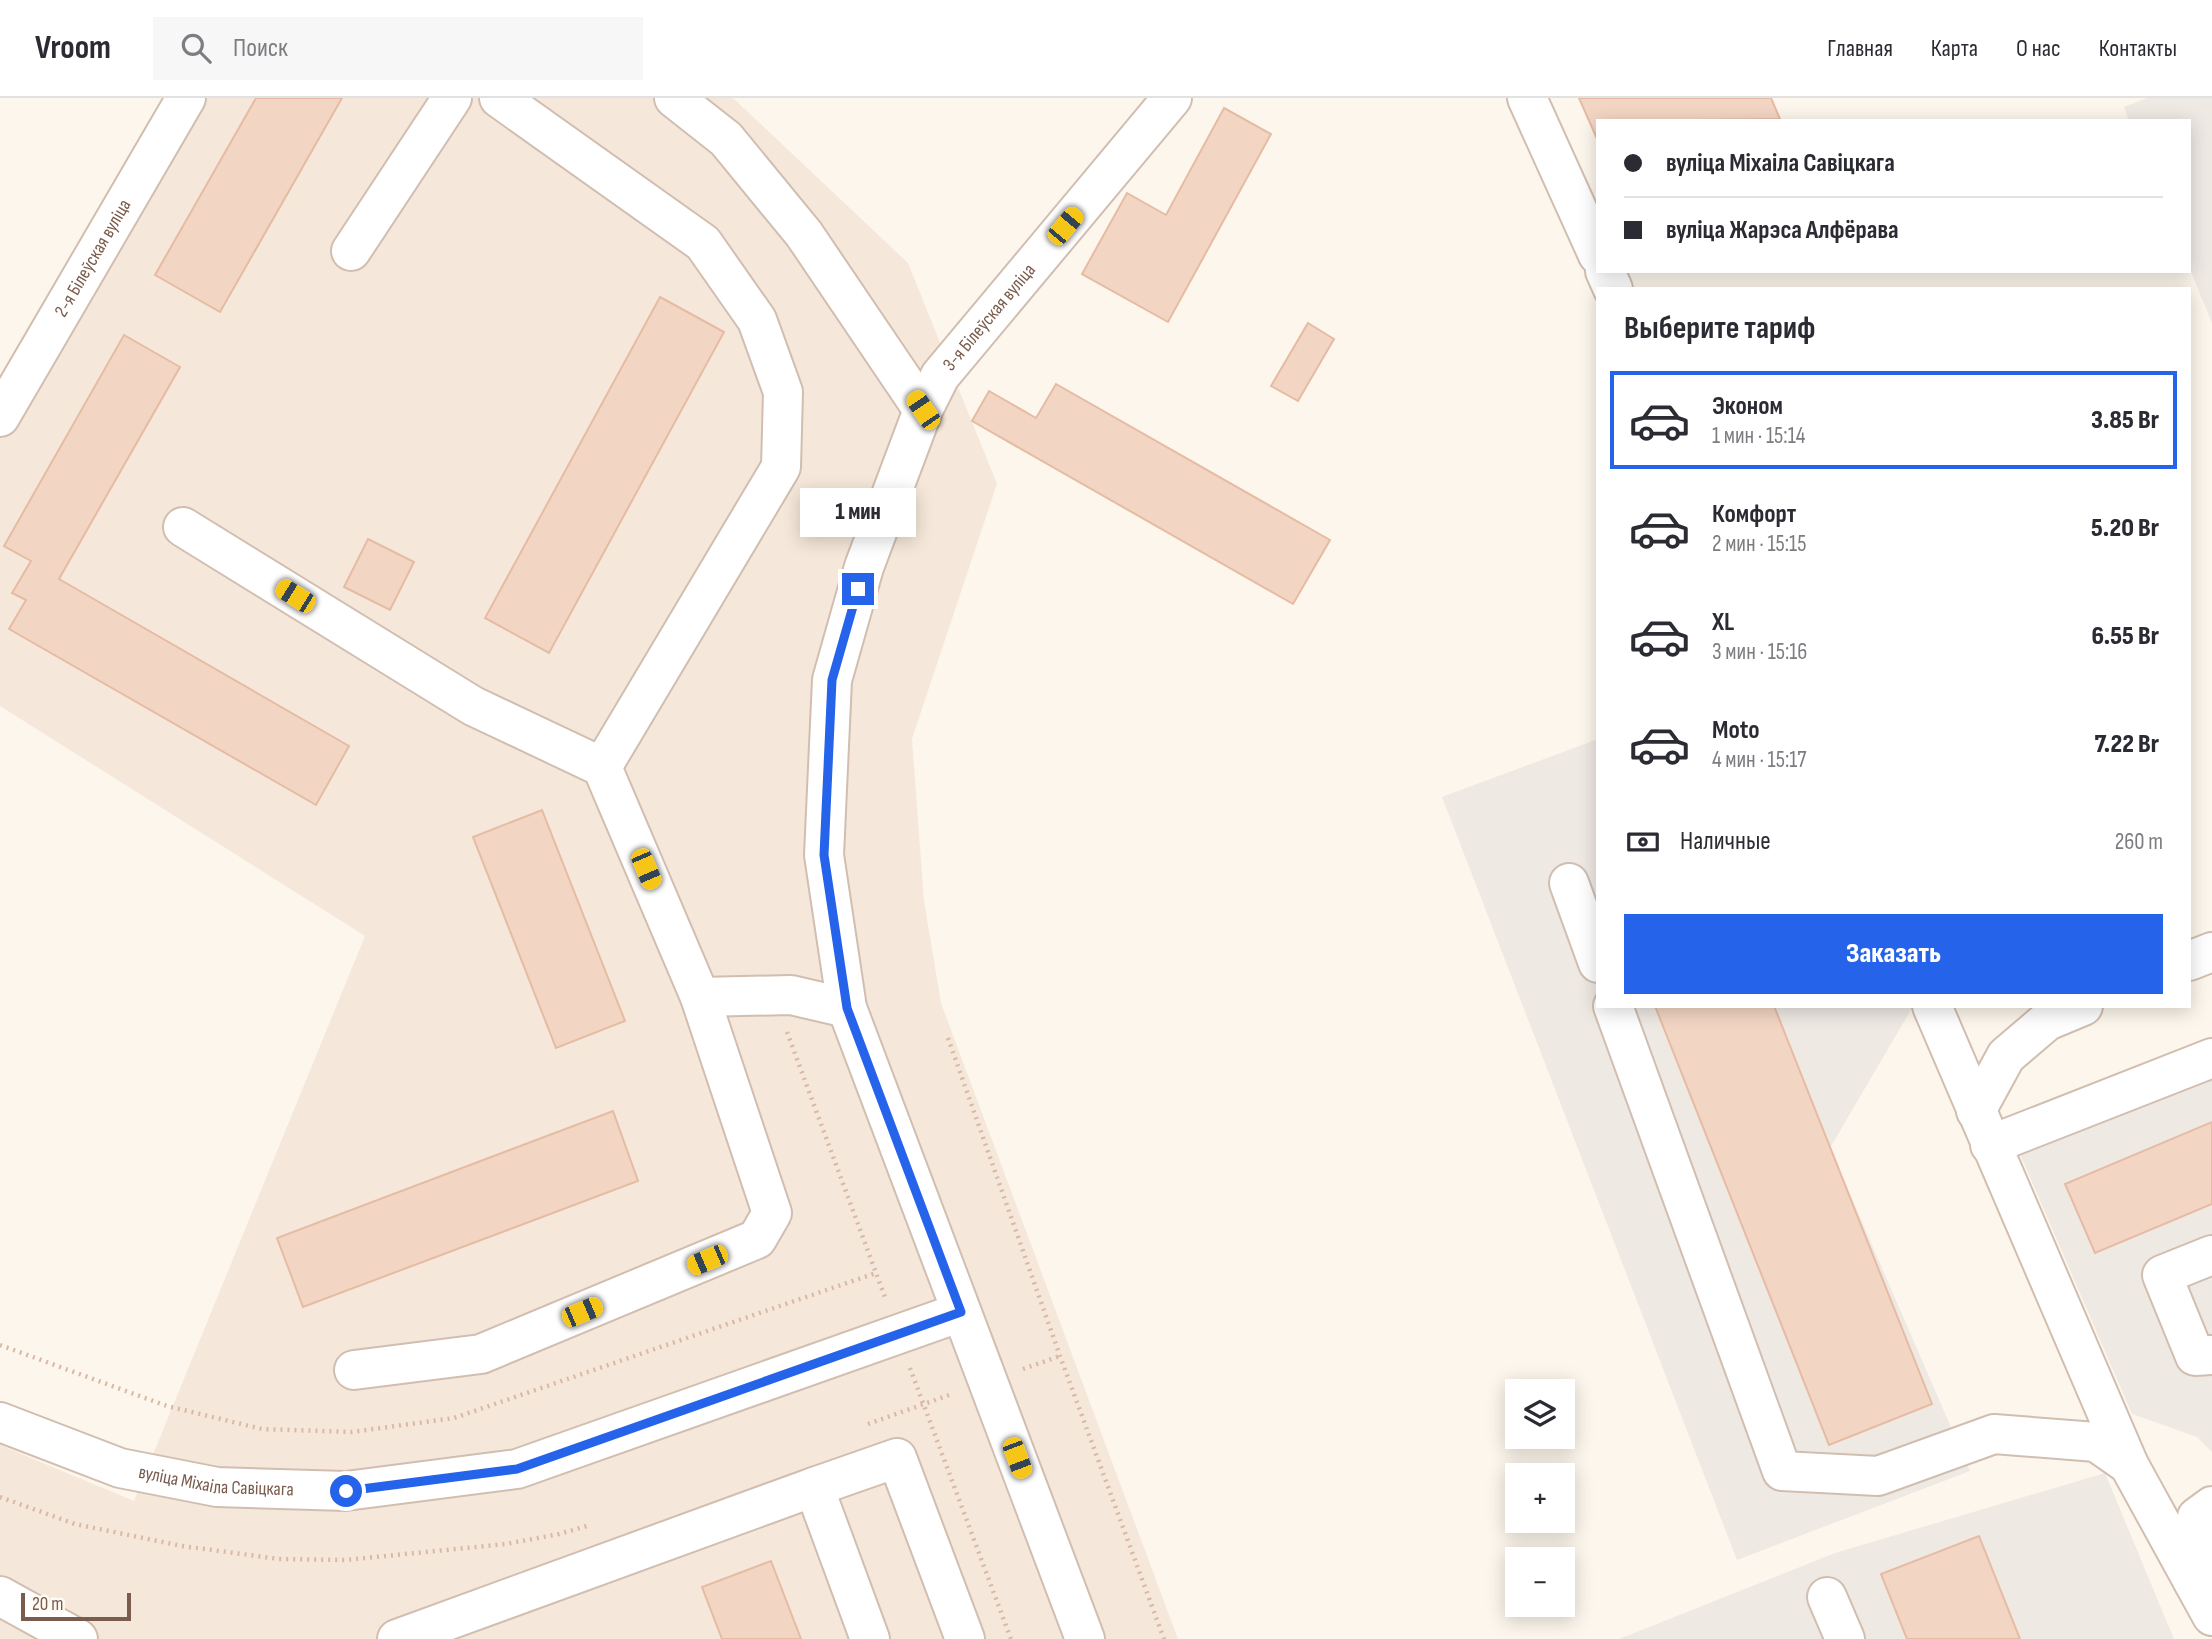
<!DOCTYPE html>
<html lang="ru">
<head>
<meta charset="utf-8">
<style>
  :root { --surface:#fff; --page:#f7f7f7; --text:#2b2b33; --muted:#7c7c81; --line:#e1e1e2; --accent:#2563eb }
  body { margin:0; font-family:"Sofia Sans Condensed",sans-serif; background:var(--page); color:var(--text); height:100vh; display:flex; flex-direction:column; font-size:26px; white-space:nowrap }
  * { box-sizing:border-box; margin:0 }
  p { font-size:23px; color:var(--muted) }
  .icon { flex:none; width:38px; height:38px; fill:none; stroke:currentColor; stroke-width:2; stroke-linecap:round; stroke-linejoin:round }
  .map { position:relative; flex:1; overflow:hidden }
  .drawer { position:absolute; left:1596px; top:189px; width:595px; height:721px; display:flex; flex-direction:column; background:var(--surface); border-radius:0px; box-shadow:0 4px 18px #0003 }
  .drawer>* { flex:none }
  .banner { position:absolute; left:1596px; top:21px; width:595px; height:154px; border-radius:0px; box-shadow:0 4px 18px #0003; display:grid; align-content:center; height:154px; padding:0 28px; background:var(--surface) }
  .controls { position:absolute; left:1505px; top:1281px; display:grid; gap:14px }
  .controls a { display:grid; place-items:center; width:70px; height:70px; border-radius:0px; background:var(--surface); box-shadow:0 4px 18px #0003; font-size:35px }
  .scale { position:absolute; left:21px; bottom:18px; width:110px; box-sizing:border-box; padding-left:7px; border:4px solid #7a5c4d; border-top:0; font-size:19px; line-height:24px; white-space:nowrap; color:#7a5c4d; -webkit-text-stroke:5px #fffaf3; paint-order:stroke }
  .end { position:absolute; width:32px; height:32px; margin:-16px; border:9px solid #2563eb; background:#fff; box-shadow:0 0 0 4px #fff }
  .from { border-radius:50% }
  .bubble { position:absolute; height:49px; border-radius:0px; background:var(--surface); box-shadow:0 4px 18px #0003; font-size:23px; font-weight:800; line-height:49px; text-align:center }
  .car { position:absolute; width:21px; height:42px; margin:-21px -10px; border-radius:9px; box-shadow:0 0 5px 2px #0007; background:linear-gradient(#f5c518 24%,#345 0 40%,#f5c518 0 76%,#345 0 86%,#f5c518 0) }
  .banner b { display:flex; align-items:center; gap:24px; height:66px; font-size:26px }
  .banner b+b { border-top:2px solid var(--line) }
  .banner i { width:18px; height:18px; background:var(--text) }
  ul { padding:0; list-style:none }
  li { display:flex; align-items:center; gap:21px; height:98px; margin:0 14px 10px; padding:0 14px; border:4px solid transparent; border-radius:0px }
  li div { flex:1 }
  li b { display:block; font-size:26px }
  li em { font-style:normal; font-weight:800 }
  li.on { border-color:var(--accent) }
  li>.icon { width:63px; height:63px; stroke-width:1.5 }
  h2 { padding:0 28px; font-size:32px; line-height:84px }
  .pay { display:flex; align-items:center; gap:18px; height:77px; padding:0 28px; font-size:26px }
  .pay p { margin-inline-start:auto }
  .button { display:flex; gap:14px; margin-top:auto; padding:14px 28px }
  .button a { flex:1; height:80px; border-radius:0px; background:var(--accent); color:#fff; font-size:28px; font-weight:800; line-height:80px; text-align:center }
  header { display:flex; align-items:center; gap:42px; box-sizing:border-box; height:98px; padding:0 35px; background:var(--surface); border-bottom:2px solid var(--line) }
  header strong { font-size:33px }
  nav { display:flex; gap:38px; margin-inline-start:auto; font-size:24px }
  .search { width:490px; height:63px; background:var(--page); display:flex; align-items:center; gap:18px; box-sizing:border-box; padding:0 24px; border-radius:0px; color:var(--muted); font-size:26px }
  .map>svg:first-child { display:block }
  .residential { fill:#f5e8da }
  .industrial { fill:#efe9e4 }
  .building { fill:#f3d5c3; stroke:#e6bba3; stroke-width:2 }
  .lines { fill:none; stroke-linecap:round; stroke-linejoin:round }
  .minor-casing { stroke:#d1beb0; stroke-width:42 }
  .path { stroke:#d9b8a5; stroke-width:4.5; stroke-dasharray:2 5; stroke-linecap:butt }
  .minor { stroke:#fff; stroke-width:38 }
  .route { stroke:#2563eb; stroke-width:9 }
  .labels { text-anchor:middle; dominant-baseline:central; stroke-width:6; stroke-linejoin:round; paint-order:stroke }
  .street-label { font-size:19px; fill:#7a5c4d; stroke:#fffaf3 }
</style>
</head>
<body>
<header>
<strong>Vroom</strong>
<div class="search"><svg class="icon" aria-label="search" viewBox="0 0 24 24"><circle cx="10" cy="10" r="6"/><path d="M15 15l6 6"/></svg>Поиск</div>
<nav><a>Главная</a><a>Карта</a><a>О нас</a><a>Контакты</a></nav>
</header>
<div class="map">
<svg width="2212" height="1541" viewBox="0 0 2212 1541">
  <rect width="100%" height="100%" fill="#fdf6ec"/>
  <polygon class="residential" points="172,0 733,0 908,165 997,386 912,641 924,803 941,905 1178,1541 0,1541 0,1347 134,1403 365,838 0,608 0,294"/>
  <g class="industrial">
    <polygon points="2147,0 2212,0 2212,225 2189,169 2189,23 2129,23 2124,9"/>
    <polygon points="1598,641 1598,908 1912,910 1830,1050 1970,1373 1737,1462 1442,699"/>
    <polygon points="2212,945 2212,1354 2197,1339 2132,1316 2007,1026"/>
    <polygon points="2105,1375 2174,1541 1619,1541 1835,1455"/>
  </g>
  <g class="building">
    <polygon points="256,0 342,0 220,214 155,177"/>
    <polygon points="1579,0 1771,0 1780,21 1598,23 1598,43"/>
    <polygon points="1224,10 1271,36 1168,224 1082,176 1127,95 1166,117"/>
    <polygon points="660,199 724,234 549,555 485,520"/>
    <polygon points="1308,225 1334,241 1298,303 1271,288"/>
    <polygon points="124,237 180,269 59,481 349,648 316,707 9,531 26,502 12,495 31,463 4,448"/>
    <polygon points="1056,286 1330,442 1293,506 972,323 989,293 1036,320"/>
    <polygon points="368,441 414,464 390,512 344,489"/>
    <polygon points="542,712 625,923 556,950 473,739"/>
    <polygon points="1655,908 1774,908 1932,1306 1829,1347"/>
    <polygon points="613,1013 638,1083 303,1209 277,1140"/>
    <polygon points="2212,1024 2212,1106 2095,1155 2065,1086"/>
    <polygon points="1979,1438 2020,1541 1907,1541 1881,1476"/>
    <polygon points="771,1463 801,1541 722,1541 702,1489"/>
  </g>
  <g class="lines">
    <defs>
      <g id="minor">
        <polyline points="499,0 703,145 757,222 783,294 781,369 602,669"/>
        <polyline points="674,0 726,41 804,136 923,312"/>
        <polyline points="1527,0 1598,157"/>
        <polyline points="351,153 452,0"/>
        <polyline points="1605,173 1613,191"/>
        <path id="s1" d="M0,319l186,-319"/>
        <polyline points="183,429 473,608 602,669 700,899 791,897 847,910"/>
        <polyline points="1569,785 1598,865"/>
        <polyline points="2189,863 2212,854"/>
        <polyline points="1613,908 1782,1373 1878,1378 1994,1336 2096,1344 2129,1367"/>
        <polyline points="1932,908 2129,1367 2212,1518"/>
        <polyline points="1976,1013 2006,958 2047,923 2083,908"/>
        <polyline points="1990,1047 2212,960"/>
        <polyline points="2212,1157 2162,1177 2195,1258 2212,1257"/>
        <polyline points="354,1272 481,1256 757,1141 772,1115 700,899"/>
        <path id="s2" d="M0,1324l120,46 97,19 129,4 171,-22 444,-157"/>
        <polyline points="814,1389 897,1360 965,1541"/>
        <polyline points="2194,1485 2197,1419 2212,1408"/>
        <polyline points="0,1498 78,1541"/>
        <polyline points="1827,1499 1845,1541"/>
        <polyline points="397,1541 814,1389 870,1541"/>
        <path id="s3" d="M1085,1541l-238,-631 -23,-153 8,-175 32,-113 59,-157 17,-34 232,-278"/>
      </g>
    </defs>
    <use href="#minor" class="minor-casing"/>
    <g class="path">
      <polyline points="787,934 886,1202"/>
      <polyline points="948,940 1060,1258 1164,1541"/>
      <polyline points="0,1247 167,1308 262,1331 352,1334 454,1320 876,1175"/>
      <polyline points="910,1270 1011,1541"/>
      <polyline points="1023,1271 1060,1258"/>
      <polyline points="868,1326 952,1296"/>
      <polyline points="0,1399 75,1426 182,1448 279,1461 345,1462 506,1446 559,1436 587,1428"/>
    </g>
    <use href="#minor" class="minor"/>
  </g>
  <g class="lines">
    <polyline class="route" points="346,1393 517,1371 961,1214 847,910 824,757 832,582 858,491"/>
  </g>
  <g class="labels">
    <g class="street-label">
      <text stroke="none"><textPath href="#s1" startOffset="184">2-я Білеўская вуліца</textPath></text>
      <text stroke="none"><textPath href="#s3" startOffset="1404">3-я Білеўская вуліца</textPath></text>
      <text stroke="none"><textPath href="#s2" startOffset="226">вуліца Міхаіла Савіцкага</textPath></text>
    </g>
  </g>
</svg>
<div class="controls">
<a><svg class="icon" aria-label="layers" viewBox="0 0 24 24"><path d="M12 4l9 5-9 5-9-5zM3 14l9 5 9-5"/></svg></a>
<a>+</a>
<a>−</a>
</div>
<div class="scale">20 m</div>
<i class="end from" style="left:346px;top:1393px"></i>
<i class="end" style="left:858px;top:491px"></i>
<div class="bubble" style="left:800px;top:390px;width:116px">1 мин</div>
<i class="car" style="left:1065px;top:128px;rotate:40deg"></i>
<i class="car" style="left:923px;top:312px;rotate:326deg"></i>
<i class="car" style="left:295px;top:498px;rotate:302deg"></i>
<i class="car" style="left:646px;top:771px;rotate:157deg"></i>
<i class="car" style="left:707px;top:1162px;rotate:247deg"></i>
<i class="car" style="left:582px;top:1214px;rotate:67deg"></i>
<i class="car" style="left:1017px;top:1360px;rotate:159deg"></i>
<div class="banner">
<b><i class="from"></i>вуліца Міхаіла Савіцкага</b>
<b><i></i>вуліца Жарэса Алфёрава</b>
</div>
<section class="drawer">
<h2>Выберите тариф</h2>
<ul>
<li class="on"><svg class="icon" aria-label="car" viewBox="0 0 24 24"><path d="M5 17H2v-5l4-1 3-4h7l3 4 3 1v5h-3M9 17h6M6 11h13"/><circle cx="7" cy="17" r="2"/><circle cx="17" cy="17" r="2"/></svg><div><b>Эконом</b><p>1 мин · 15:14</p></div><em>3.85 Br</em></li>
<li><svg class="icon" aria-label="car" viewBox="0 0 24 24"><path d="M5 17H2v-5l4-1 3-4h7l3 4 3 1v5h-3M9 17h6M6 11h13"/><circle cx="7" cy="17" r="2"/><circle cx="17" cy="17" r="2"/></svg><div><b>Комфорт</b><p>2 мин · 15:15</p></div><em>5.20 Br</em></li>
<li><svg class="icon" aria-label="car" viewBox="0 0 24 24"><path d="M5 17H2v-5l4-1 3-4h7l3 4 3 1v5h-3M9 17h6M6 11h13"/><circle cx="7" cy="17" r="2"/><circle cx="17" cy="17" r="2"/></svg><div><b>XL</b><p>3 мин · 15:16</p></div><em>6.55 Br</em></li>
<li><svg class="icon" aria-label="car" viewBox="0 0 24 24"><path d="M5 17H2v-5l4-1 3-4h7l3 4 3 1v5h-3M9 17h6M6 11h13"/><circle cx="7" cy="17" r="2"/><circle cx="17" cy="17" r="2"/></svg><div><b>Moto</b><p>4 мин · 15:17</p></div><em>7.22 Br</em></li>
</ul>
<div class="pay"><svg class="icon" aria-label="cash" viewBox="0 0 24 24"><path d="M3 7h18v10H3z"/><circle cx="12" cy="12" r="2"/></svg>Наличные<p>260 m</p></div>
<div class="button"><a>Заказать</a></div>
</section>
</div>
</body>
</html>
